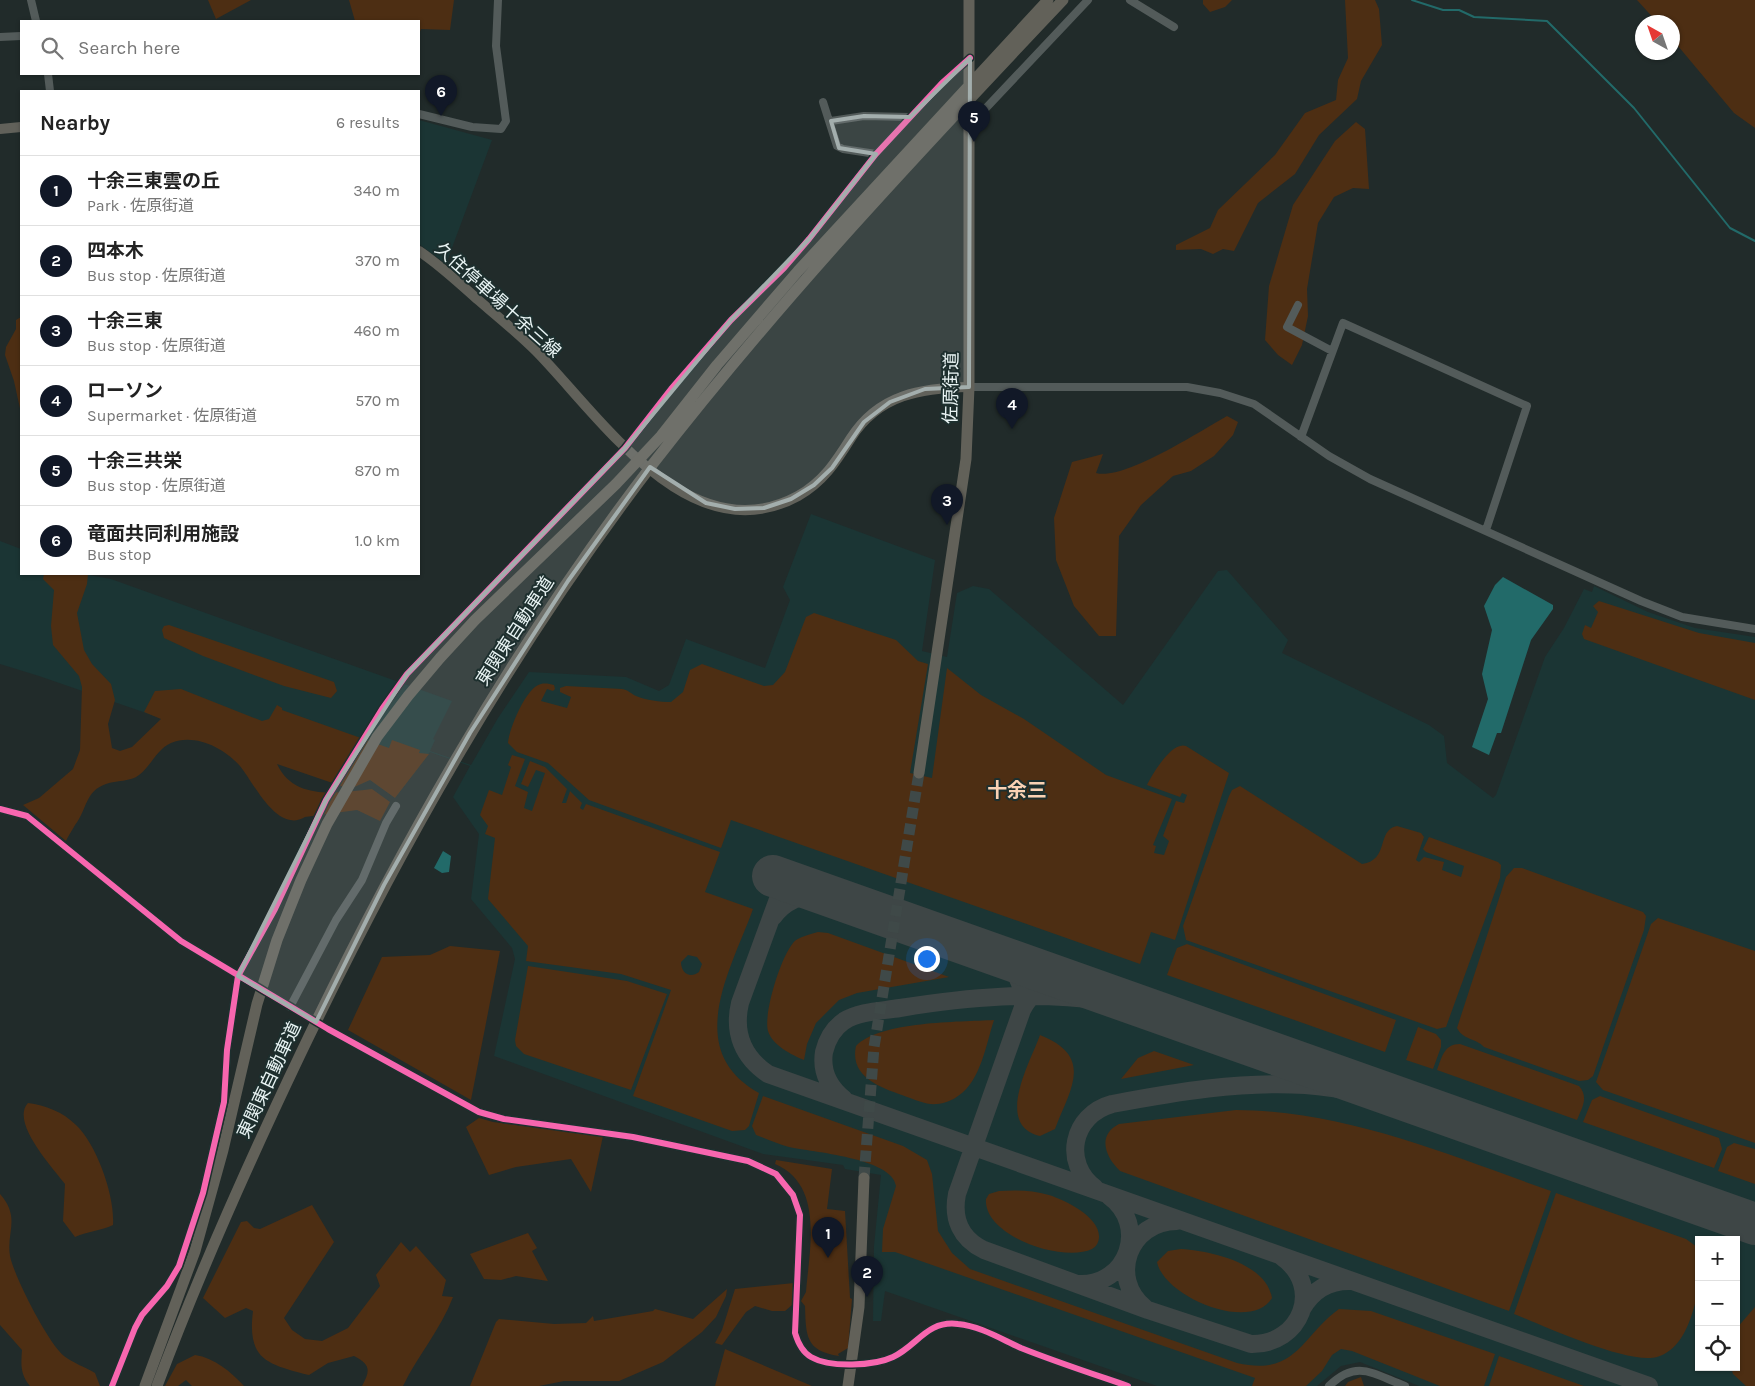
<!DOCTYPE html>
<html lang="en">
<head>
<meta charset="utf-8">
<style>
  :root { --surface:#fff; --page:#f6f6f6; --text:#222; --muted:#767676; --line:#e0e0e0; --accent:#111827 }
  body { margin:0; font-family:Karla,"Noto Sans JP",sans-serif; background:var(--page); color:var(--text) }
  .controls { position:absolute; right:15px; bottom:15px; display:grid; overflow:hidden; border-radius:0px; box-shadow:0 1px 4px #0004 }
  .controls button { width:45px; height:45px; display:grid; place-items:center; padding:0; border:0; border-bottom:1px solid var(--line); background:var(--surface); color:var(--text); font:25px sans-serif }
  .compass { position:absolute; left:1635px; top:15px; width:45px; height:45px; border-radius:50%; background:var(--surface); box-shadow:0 1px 4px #0004; rotate:320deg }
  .you { position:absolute; left:926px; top:958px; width:18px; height:18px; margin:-12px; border:4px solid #fff; border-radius:50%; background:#1a73e8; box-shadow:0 0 0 8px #1a73e833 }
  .badge { display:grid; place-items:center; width:32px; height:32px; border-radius:50%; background:var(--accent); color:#fff; font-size:16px; font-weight:700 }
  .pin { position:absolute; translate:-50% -41px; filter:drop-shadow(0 1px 2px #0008) }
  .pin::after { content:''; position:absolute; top:26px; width:18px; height:15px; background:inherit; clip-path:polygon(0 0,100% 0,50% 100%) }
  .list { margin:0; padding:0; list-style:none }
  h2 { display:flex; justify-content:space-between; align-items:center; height:65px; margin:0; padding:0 20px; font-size:21px }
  h2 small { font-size:16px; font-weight:400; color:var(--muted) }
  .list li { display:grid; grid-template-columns:32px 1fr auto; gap:15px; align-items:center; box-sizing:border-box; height:70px; padding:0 20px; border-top:1px solid var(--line) }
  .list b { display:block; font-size:19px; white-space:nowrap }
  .list p { margin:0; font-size:16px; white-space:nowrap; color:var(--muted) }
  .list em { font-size:16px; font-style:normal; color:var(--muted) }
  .icon { flex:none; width:28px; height:28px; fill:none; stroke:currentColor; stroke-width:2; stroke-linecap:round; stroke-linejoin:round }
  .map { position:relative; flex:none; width:1755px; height:1386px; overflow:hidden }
  .search { position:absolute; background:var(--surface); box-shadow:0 1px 4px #0004; left:20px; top:20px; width:400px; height:55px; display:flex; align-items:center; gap:12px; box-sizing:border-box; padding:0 18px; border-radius:0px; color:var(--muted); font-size:19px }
  .panel { position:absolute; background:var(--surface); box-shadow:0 1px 4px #0004; left:20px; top:90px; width:400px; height:485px; border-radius:0px }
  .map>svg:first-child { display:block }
  .built { fill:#1b3534; fill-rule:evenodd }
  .green { fill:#4d2e13; fill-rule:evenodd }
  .water { fill:#226a69 }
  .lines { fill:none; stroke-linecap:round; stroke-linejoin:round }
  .stream { stroke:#226a69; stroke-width:2 }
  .taxiway { stroke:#3e4646; stroke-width:18 }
  .runway { stroke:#3e4646; stroke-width:42 }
  .highway-tunnel { stroke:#3f4948; stroke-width:11; stroke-dasharray:11 5.5; stroke-linecap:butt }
  .minor { stroke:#535b5a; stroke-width:8 }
  .major { stroke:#61615a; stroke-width:10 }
  .highway { stroke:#626159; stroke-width:11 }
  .cycleway-casing { stroke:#1d2f2e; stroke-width:9 }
  .cycleway { stroke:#f766af; stroke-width:6 }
  .marked { fill:#a3aead; fill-opacity:0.2; stroke:#a3aead; stroke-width:4; stroke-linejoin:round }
  .labels { text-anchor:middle; stroke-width:4; stroke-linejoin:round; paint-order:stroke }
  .street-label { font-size:18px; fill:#e9f4f4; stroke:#1d2f2e }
  .quarter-label { font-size:20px; font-weight:bold; fill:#fad2b4; stroke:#1d2f2e }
</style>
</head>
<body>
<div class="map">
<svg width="1755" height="1386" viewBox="0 0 1755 1386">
  <rect width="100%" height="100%" fill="#212b2a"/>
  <path class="built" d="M 419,120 L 492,140 L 446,264 L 419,244 Z
    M 811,514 L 935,560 L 922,651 L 947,657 L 957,593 L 973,586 L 989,589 L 1123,705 L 1218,571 L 1227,570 L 1288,640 L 1282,653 L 1429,725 L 1444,736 L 1447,763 L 1493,798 L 1496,795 L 1545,657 L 1564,628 L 1584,589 L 1592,592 L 1594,586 L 1648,612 L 1695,628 L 1755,637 L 1755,1386 L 1419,1386 L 1360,1362 L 1341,1366 L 1317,1386 L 1157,1386 L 885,1291 L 881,1321 L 873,1321 L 874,1246 L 881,1175 L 845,1169 L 843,1165 L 763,1154 L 494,1056 L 515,959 L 512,948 L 471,899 L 479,834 L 453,797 L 470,766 L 430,752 L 395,798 L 370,780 L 350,789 L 273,757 L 39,676 L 0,664 L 0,541 L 21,549 L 21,574 L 83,574 L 111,579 L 452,701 L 433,739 L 435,740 L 430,751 L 471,765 L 498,718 L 529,672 L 626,677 L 659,691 L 669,685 L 686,639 L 765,668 L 790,600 L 783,587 ZM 1699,1240 L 1736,1240 L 1736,1367 L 1699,1367 Z"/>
  <path class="green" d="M 208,0 L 251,0 L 216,19 Z
    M 349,0 L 454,0 L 450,30 L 421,29 L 419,34 L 419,21 L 355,21 Z
    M 1203,0 L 1232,0 L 1225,7 L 1210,12 L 1203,4 Z
    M 1345,0 L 1375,0 L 1379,9 L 1382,45 L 1361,81 L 1357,99 L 1319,135 L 1295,174 L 1258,203 L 1234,251 L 1223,249 L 1213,254 L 1201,249 L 1176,250 L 1176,245 L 1210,228 L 1218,210 L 1275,155 L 1305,113 L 1336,100 L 1338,80 L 1348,58 Z
    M 1637,0 L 1755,0 L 1755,128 L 1734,113 L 1673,40 L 1672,22 L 1657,22 Z
    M 1356,122 L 1365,129 L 1369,189 L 1353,188 L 1334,197 L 1318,223 L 1307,289 L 1308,316 L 1302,345 L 1292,365 L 1278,355 L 1265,340 L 1269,286 L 1293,205 L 1335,141 Z
    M 21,317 L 21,413 L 14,381 L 5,355 L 6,347 L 16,329 L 16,320 Z
    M 1227,416 L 1238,422 L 1233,435 L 1214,456 L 1191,471 L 1173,476 L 1141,505 L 1119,536 L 1116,636 L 1099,636 L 1074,606 L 1056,560 L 1054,518 L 1072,462 L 1103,454 L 1096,473 C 1124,481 1200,431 1227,416 Z
    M 44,574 L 88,574 L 87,584 L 77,613 L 84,650 L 92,664 L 111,684 L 115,700 L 108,724 L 112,748 L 120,751 L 132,747 L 161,719 L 144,712 L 155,691 L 181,689 L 262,721 L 269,719 L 277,705 L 282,708 L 282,710 L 389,748 L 392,740 L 420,750 L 419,753 L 429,754 L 395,798 L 370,780 L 350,789 L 277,764 C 294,801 338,793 372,789 L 390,802 L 380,821 L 357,810 L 305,817 C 277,834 254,783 240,766 C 224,748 195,733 171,743 C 157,749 151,766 139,775 C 131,782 116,780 106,784 C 85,791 87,810 75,825 C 72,831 69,834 66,841 L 23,805 L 39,798 L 73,769 L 80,750 L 82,687 L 79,676 L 53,645 L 51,626 L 54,590 L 43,579 Z
    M 1599,601 L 1699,633 L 1755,643 L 1755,700 L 1584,639 L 1582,634 L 1585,625 L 1591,628 L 1598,612 L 1593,606 Z
    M 814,613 L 896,640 L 918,661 L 928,664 L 910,773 L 932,778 L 947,668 L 981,695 L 1024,719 L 1106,775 L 1172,799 L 1153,845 L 1156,846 L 1154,853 L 1164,855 L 1169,841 L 1163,836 L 1176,801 L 1184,803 L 1187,795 L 1182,793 L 1180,797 L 1147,785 C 1153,773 1172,741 1186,746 L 1229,773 L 1175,940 L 1151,932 L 1140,964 L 731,820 L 721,848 L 589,800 L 548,763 L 517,752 L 508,743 C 509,729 526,687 541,684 C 545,683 550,684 554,685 L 555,689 L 553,691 L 547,689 L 541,701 L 567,708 L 571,697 L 560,692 L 560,688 L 566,686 L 622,689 C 628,690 630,693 636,696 C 646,700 660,702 671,702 L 683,692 L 690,670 L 702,664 L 764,686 L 773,685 L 785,672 L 806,617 Z
    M 169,625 L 334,682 L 337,691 L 331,698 L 284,686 L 203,656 L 164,638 L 162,630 L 164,626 Z
    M 512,755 L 525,759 L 515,786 L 528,792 L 524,808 L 532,811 L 545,773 L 536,770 L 528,787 L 521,784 L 530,761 L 545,767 L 567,789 L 562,803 L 566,803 L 570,791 L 582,803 L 580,808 L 583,810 L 586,804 L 720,852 L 705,892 L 753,909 C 731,970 682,1050 759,1093 L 749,1126 L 745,1130 L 732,1131 L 633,1096 L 671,990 L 621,974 L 526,961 L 528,946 L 488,899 L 495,838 L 485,834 L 488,826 L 480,815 L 489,790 L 502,795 L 511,767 L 508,765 ZM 688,955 L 697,957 L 702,964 L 699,972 C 690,979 681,973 681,962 Z
    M 1240,786 L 1362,864 C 1390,860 1376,830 1397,826 L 1421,833 L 1424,837 L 1416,860 L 1419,862 L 1424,857 L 1444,862 L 1442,870 L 1461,877 L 1464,866 L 1426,852 L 1423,849 L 1429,837 L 1498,862 L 1501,865 L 1500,878 L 1446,1027 L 1437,1029 L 1186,940 L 1183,926 L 1229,796 L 1232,790 Z
    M 1514,868 L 1522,868 L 1643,912 L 1646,916 L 1644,930 L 1593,1076 L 1588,1080 L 1579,1081 L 1484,1047 C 1476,1038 1463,1040 1457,1028 L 1506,877 Z
    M 1658,918 L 1755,951 L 1755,1143 L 1603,1090 L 1596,1082 L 1651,924 Z
    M 818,932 L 828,933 L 949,977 L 857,993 L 839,1000 L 816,1023 L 807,1044 L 804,1060 C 792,1055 772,1045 768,1031 C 763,1014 782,951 796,940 C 803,936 811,934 818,932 Z
    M 1187,944 L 1396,1020 L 1385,1052 L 1167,975 L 1177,948 Z
    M 450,946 L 500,951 L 471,1100 L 348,1030 L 382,957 L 430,955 Z
    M 528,966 L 627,981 L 667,994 L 631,1090 L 524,1054 L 516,1046 L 515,1040 Z
    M 994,1020 C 986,1044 981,1081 958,1096 C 953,1100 943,1104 937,1104 C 926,1105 916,1100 907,1097 C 882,1088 849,1078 856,1046 C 880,1021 959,1022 994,1020 Z
    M 1418,1027 L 1436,1034 L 1441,1040 L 1441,1047 L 1433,1069 L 1406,1060 Z
    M 1040,1035 C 1095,1057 1070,1089 1055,1129 L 1040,1136 C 994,1125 1030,1063 1040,1035 Z
    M 1460,1044 L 1579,1086 C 1589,1097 1582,1108 1577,1120 L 1437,1070 C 1442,1057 1444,1044 1460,1044 Z
    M 1154,1051 L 1194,1065 L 1121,1079 L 1138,1058 Z
    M 763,1096 L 903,1146 L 927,1160 L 932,1174 L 938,1231 L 952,1253 L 970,1269 L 1237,1363 C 1297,1377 1302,1335 1339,1309 L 1371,1311 L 1495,1354 L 1484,1386 L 1440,1386 L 1352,1351 L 1341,1349 L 1332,1355 L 1322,1371 L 1306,1386 L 1252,1386 L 1255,1378 L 895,1252 L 882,1252 L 883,1229 L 896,1186 C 893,1158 811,1152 789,1147 C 778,1144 767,1139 756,1135 L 752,1126 Z
    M 1600,1096 L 1719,1138 L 1722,1149 L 1714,1168 L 1583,1122 L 1592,1100 Z
    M 28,1103 C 45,1105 63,1112 76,1125 C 97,1145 115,1196 113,1225 C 101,1231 88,1231 75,1237 L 63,1221 L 65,1184 C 53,1168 10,1122 28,1103 Z
    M 1236,1110 C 1347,1111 1448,1155 1551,1191 L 1509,1311 L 1120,1171 C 1105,1157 1097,1135 1119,1124 Z
    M 479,1118 L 493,1122 L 603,1136 L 591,1192 L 571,1159 L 516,1167 L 489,1175 L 466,1127 Z
    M 1734,1143 L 1755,1149 L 1755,1184 L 1718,1171 L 1727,1147 Z
    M 776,1160 L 832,1169 L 827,1209 L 845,1211 L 850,1298 L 852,1299 L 848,1348 L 838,1354 L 839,1356 C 805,1351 806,1335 805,1306 L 801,1301 L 806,1292 C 809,1251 825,1185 775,1164 Z
    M 999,1191 C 1015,1190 1032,1190 1049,1195 C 1065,1200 1100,1217 1099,1237 C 1099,1242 1096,1247 1092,1249 C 1063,1263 983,1236 986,1199 L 989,1194 Z
    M 1556,1193 L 1686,1239 L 1697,1247 C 1704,1264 1698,1297 1692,1314 C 1686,1332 1677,1351 1657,1357 C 1628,1365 1544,1326 1514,1314 Z
    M 0,1194 C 21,1218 6,1232 10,1256 C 14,1276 48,1343 64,1356 C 73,1363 85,1367 95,1373 L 100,1386 L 30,1386 C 20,1374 21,1364 22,1350 L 0,1325 Z
    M 312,1205 L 334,1242 L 284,1318 L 292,1330 L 305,1339 L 322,1341 L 348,1328 L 380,1286 L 376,1275 L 401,1242 L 410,1252 L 416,1246 L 446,1280 L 442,1296 L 453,1297 C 441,1329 418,1355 403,1386 L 362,1386 C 371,1370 370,1364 354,1356 L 328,1363 L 309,1375 C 266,1364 247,1359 253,1311 L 246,1308 L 225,1318 L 203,1298 L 241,1222 L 247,1221 L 254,1228 L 260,1229 Z
    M 528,1233 L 537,1248 L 532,1251 L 548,1281 L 516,1276 L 501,1280 L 484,1279 L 470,1254 Z
    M 1181,1249 C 1211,1251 1266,1263 1272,1298 C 1251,1333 1164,1297 1157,1262 L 1168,1251 Z
    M 794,1283 L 792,1305 L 785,1311 L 772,1311 L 755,1306 L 746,1312 L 722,1345 L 715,1343 L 722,1330 L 735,1289 Z
    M 727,1289 L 726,1296 L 716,1317 L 702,1332 L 663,1362 L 619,1381 L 564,1381 L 539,1386 L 470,1386 L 496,1322 L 499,1319 L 554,1324 L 586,1323 L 593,1316 L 594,1321 L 653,1311 L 655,1309 L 693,1319 Z
    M 1755,1307 L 1755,1386 L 1746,1386 L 1733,1374 L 1731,1367 L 1736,1367 L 1736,1329 Z
    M 725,1349 L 812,1386 L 715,1386 Z
    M 195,1355 C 215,1358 231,1372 244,1386 L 192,1386 L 186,1380 L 178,1386 L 165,1386 L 177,1364 Z
    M 1499,1356 L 1584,1386 L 1489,1386 Z
    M 1361,1377 L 1364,1386 L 1345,1386 L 1348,1382 Z"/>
  <path class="water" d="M 1503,577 L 1553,605 L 1553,609 L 1531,640 L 1501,733 L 1497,733 L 1489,755 L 1472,747 L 1488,699 L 1482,674 L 1492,630 L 1484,606 L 1495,585 Z
    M 443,851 L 451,856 L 449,872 L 442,873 L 434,868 Z"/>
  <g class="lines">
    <path class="stream" d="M 1412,0 L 1443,10 L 1459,10 L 1474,17 L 1547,21 L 1634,108 L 1730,228 L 1755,241"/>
    <path class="taxiway" d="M 785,880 L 740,1003 C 733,1033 743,1057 768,1074 L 1649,1386
      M 773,917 C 785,900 805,893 827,895
      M 1000,956 C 1016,969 1024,985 1023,1006
      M 1172,1017 C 1153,1010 1133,1004 1114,997 C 1079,984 1044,967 1022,1010 L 957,1194 C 952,1219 961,1239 984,1250 L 1148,1310 L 1251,1344 C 1301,1345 1324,1287 1282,1257
      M 844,1099 C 829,1087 821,1071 824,1052 C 827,1040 834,1028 844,1021 C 860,1011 882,1011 900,1008 C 969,997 1034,991 1104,1001
      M 1095,1188 C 1062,1163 1072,1115 1112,1104 C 1176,1092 1240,1081 1305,1085 C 1344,1088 1380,1096 1418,1105
      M 1079,1284 C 1128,1286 1149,1225 1109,1196
      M 1145,1308 C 1108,1278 1129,1221 1177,1221
      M 1302,1309 C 1312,1291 1328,1281 1349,1281"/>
    <path class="runway" d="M 773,876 L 1755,1224"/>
    <path class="highway-tunnel" d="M 864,1178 L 874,1047 L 919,773"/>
    <path class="minor" d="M 31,0 L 36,21
      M 1130,0 L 1174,27
      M 0,37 L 21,36
      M 48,74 L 50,91
      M 823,102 L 837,146 L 843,149 L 876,154
      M 419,114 L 472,127 L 501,129 L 506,121 L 496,46 L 498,0
      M 831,121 L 864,116 L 910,117
      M 970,125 L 1088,0
      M 1298,305 L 1287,327 L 1332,351
      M 969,387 L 1187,387 L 1220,393 L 1254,404 L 1329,456 L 1370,479 L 1641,601 L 1682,617 L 1755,629
      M 1301,437 L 1343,323 L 1527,406 L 1486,530
      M 0,809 L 27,816 L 181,941 L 328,1029 L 479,1112 L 504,1119 L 633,1137 L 748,1161 L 776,1174 L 793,1195 L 800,1215 L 795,1333 C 798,1343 802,1352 811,1357 C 830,1368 874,1366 893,1357 C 917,1346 927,1320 958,1324 C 980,1326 1001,1339 1021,1348 C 1056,1362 1093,1374 1128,1386
      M 290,1007 L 336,920 L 362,880 L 386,823 L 396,806
      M 112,1386 L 135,1328 L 142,1315 L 167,1286 L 179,1266 L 203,1193 L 224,1102 L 227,1050 L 238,976 L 275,909 L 326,800 L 382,709 L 407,674 L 625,448 L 671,389 L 731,320 L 784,268 L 809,239 L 876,154 L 942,83 L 970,58
      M 1329,1386 C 1357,1359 1373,1374 1405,1386"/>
    <path class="major" d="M 0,129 L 21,127
      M 419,251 C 440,265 458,282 477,299 C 497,316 518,333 536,351 C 600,416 690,555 798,496 C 823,482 836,462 851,438 C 879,394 922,388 969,387"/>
    <path class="highway" d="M 919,773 L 966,459 L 969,387 L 969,0
      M 145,1386 L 195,1251 L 223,1150 L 257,1004 L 277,940 L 301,880 L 327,824 L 377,737 L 408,696 L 440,658 L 475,620 L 616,484 L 661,436 L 717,365 L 798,271 L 1048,0
      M 157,1386 C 199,1273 248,1164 300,1055 C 399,848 512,648 652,465 C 779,301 920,151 1063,0
      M 848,1386 L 859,1307 L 864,1178"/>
    <defs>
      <path id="cycleway" d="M 0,809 L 27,816 L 181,941 L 328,1029 L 479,1112 L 504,1119 L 633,1137 L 748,1161 L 776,1174 L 793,1195 L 800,1215 L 795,1333 C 798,1343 802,1352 811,1357 C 830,1368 874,1366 893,1357 C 917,1346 927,1320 958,1324 C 980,1326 1001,1339 1021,1348 C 1056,1362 1093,1374 1128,1386
        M 112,1386 L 135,1328 L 142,1315 L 167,1286 L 179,1266 L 203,1193 L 224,1102 L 227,1050 L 238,976 L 275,909 L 326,800 L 382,709 L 407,674 L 625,448 L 671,389 L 731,320 L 784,268 L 809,239 L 876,154 L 942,83 L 970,58"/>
    </defs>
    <use href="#cycleway" class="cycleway-casing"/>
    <use href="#cycleway" class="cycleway"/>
  </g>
  <path class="marked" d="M 970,58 L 969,387 L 925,389 L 890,402 L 864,422 L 832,468 L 814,485 L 791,499 L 764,508 L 735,509 L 706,503 L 650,467 L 568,581 L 470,733 L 384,885 L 316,1022 L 238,976 L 326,800 L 407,674 L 625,448 L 731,320 L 809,239 L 876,154 L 839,148 L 831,121 L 864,116 L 910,117 Z"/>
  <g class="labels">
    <g class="street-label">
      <text transform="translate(498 300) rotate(42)" y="6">久住停車場十余三線</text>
      <text transform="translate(951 388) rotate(-89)" y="6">佐原街道</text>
      <text transform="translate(515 631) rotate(-57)" y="6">東関東自動車道</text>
      <text transform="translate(269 1080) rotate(-65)" y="6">東関東自動車道</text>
    </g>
    <g class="quarter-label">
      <text x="1017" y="797">十余三</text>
    </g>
  </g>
</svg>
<div class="controls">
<button>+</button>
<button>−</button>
<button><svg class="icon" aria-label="locate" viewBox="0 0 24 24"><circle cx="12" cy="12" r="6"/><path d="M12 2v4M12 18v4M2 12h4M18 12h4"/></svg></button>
</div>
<svg class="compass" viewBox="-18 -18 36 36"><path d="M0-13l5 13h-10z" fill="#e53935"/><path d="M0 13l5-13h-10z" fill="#767676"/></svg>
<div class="you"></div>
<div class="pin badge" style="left:828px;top:1258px">1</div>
<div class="pin badge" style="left:867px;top:1297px">2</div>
<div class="pin badge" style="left:947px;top:525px">3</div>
<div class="pin badge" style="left:1012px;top:429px">4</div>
<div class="pin badge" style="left:974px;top:142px">5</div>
<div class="pin badge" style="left:441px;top:116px">6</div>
<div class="search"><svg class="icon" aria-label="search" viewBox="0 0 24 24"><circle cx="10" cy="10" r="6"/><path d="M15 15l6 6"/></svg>Search here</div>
<section class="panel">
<h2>Nearby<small>6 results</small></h2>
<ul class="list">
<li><span class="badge">1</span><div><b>十余三東雲の丘</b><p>Park · 佐原街道</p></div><em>340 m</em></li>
<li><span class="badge">2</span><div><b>四本木</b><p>Bus stop · 佐原街道</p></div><em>370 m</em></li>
<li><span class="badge">3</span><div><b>十余三東</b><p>Bus stop · 佐原街道</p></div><em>460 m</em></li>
<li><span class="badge">4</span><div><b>ローソン</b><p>Supermarket · 佐原街道</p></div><em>570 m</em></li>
<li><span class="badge">5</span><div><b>十余三共栄</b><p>Bus stop · 佐原街道</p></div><em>870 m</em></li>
<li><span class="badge">6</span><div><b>竜面共同利用施設</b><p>Bus stop</p></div><em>1.0 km</em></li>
</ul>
</section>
</div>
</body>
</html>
